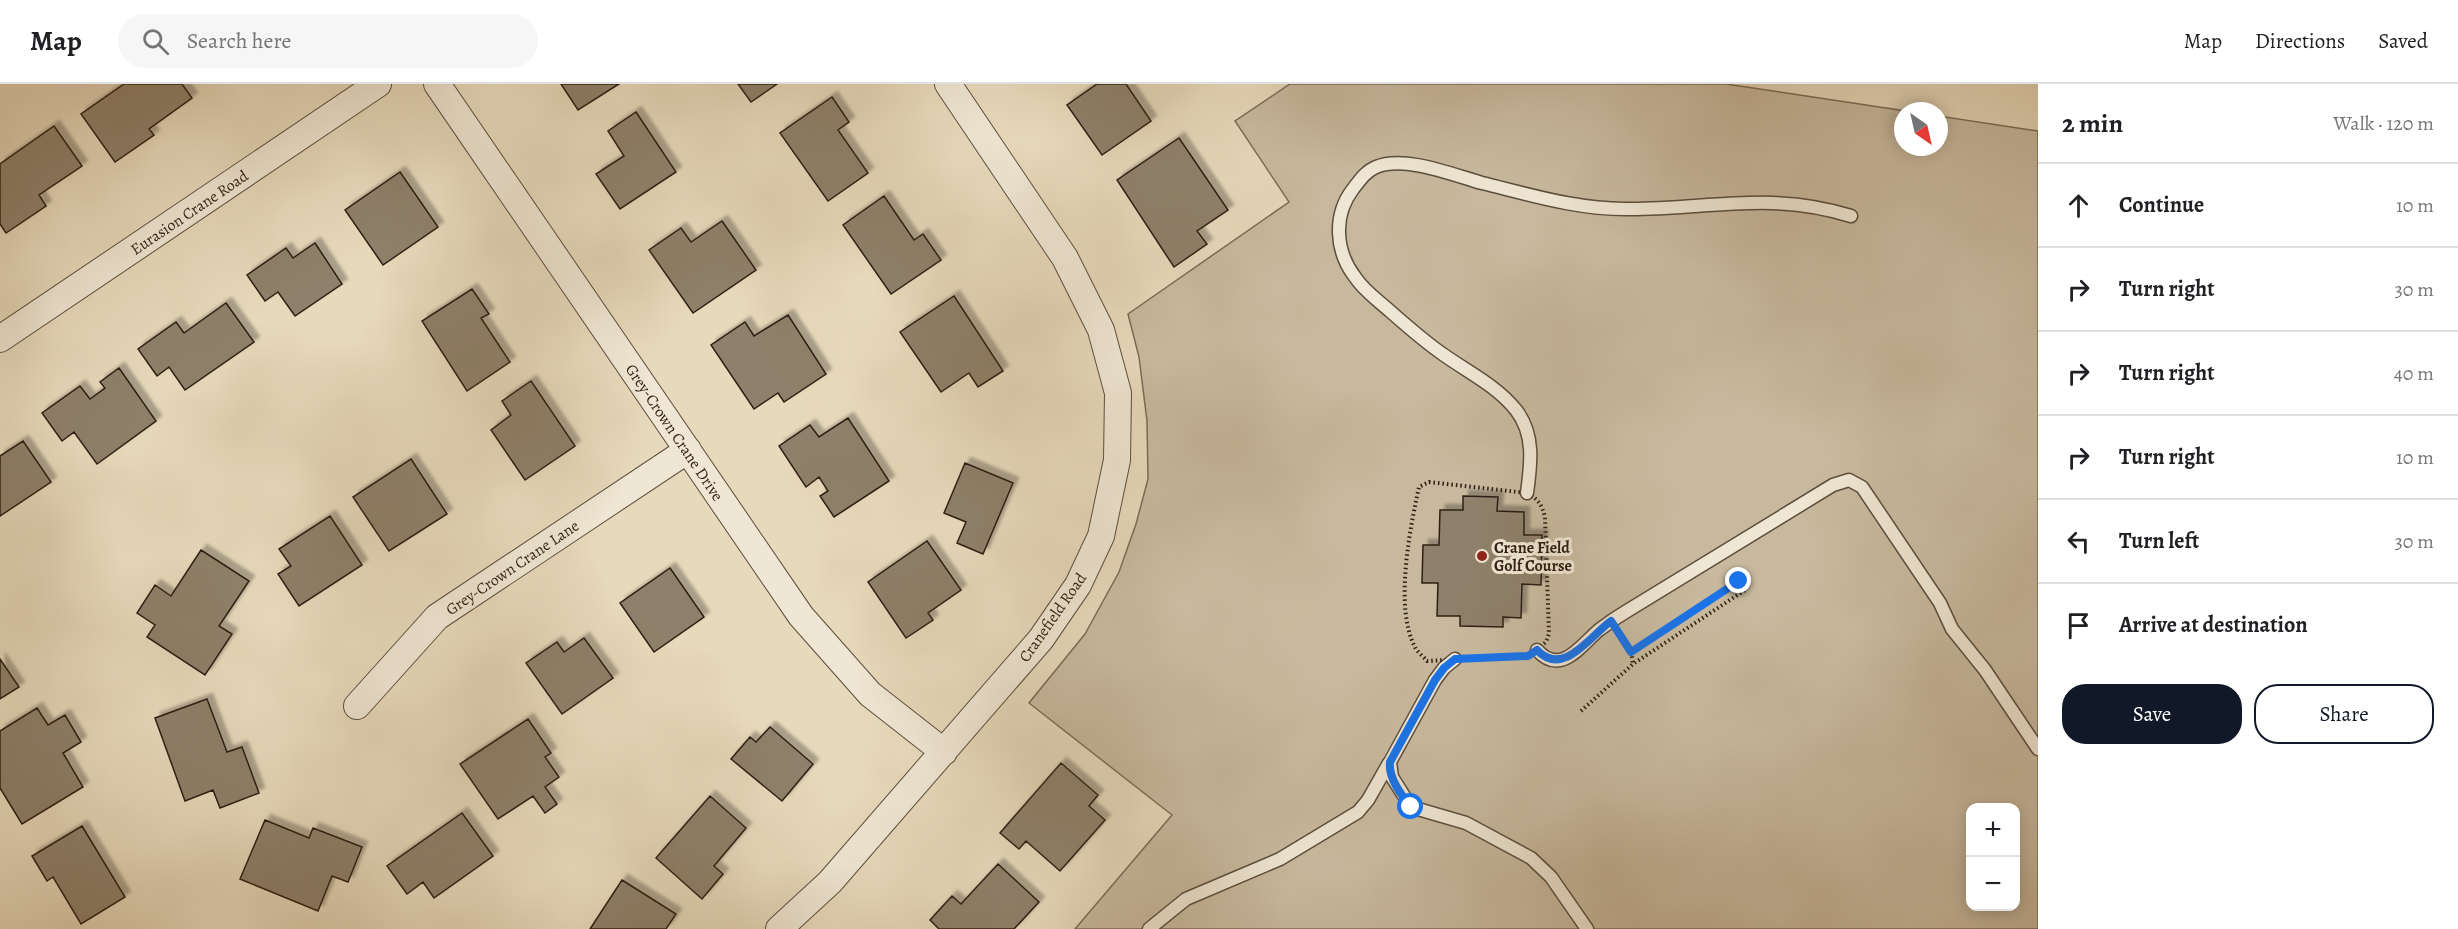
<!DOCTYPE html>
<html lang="en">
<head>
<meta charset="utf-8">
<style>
  :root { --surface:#fff; --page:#f6f6f6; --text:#202124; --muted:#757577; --line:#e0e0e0; --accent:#111827 }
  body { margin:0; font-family:Alegreya,serif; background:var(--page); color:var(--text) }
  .controls { position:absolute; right:18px; bottom:18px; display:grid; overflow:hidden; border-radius:12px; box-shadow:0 3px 15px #0003 }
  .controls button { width:54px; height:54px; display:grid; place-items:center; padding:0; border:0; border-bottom:2px solid var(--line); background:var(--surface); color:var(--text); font:30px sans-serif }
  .compass { position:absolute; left:1894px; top:18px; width:54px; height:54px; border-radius:50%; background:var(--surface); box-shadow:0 3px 15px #0003; rotate:146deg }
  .stop { position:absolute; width:18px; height:18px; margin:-14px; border:4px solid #1a73e8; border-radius:50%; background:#fff }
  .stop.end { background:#1a73e8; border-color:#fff; box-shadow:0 2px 6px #0008 }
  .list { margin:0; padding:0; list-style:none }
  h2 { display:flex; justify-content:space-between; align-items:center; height:78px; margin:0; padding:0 24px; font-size:26px }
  h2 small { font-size:20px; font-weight:400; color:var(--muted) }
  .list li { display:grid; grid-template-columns:39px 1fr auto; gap:18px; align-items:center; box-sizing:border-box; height:84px; padding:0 24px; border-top:2px solid var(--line) }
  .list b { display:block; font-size:22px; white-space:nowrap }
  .list em { font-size:20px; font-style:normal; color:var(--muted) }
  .actions { display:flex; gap:12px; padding:18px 24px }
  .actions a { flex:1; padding:14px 0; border:2px solid var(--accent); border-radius:24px; text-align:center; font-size:21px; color:var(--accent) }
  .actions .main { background:var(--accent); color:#fff }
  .icon { flex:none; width:33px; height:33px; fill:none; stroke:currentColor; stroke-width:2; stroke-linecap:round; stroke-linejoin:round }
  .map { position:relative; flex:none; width:2038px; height:845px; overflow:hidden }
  header { display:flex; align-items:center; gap:36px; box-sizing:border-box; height:84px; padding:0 30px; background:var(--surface); border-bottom:2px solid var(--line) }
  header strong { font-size:28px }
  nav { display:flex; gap:33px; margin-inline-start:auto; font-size:21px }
  .search { width:420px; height:54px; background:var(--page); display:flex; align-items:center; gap:15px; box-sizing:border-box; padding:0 21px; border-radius:33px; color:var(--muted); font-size:22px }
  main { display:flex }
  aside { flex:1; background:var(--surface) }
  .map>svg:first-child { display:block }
  .green { fill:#c8b99e; stroke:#7b6c58; stroke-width:1.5; fill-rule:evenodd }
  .building { fill:#8e806a; stroke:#2e1f13; stroke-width:1.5; filter:url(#shadow) }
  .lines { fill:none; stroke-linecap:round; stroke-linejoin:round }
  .service-casing { stroke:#5c4e3d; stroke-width:15 }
  .minor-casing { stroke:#5c4e3d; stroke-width:28 }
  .path { stroke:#2e1f13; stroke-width:4; stroke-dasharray:1.5 3; stroke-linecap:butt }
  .service { stroke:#efe6d3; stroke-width:12 }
  .minor { stroke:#efe6d3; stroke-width:26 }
  .route { stroke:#1a73e8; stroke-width:8 }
  .poi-dot { fill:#8f2418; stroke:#efe6d3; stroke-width:2 }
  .labels { text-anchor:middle; stroke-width:6; stroke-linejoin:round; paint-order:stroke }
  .street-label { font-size:16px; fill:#2e1f13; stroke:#efe6d3 }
  .poi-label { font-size:16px; font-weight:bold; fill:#2e1f13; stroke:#efe6d3; text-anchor:start }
</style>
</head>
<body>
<header>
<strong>Map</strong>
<div class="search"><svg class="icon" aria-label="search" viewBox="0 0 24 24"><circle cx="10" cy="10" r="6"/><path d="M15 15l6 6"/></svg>Search here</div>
<nav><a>Map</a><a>Directions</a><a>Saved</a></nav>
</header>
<main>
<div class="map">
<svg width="2038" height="845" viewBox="0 0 2038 845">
  <defs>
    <filter id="shadow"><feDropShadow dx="5.5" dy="-5.5" stdDeviation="1.5" flood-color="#0004"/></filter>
  </defs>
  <rect width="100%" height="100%" fill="#e7d9bb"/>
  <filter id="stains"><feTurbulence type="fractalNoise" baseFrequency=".00333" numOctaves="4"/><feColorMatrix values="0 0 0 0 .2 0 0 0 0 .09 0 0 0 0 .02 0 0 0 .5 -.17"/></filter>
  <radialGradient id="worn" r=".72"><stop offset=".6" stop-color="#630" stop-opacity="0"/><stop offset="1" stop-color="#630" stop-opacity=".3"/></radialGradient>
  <path class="green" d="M 1290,0 L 1726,0 L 1906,27 L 1903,27 L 1903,63 L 1939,63 L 1939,32 L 2038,47 L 2038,845 L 1075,845 L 1172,731 L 1029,619 L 1085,550 L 1119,488 L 1136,440 L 1148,395 L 1147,337 L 1139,273 L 1128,230 L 1289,118 L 1235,37 ZM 1970,724 L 2016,724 L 2016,822 L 1970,822 Z"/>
  <path class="building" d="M 124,0 L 182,0 L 192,14 L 149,45 L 154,51 L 115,78 L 81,30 Z
    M 561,0 L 619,0 L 578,26 Z
    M 738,0 L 777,0 L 751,18 Z
    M 1097,0 L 1126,0 L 1151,37 L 1102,71 L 1067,21 Z
    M 832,13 L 849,38 L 838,46 L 868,89 L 828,117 L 780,49 Z
    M 636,28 L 676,88 L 620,125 L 596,90 L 624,72 L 608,47 Z
    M 54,42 L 82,82 L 39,111 L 46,122 L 6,149 L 0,140 L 0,80 Z
    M 1179,54 L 1228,126 L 1197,147 L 1207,160 L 1174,183 L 1117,96 Z
    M 400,88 L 438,143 L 383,181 L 345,126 Z
    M 884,112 L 914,156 L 923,150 L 941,176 L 891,210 L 843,141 Z
    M 722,137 L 756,186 L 693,229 L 649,166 L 681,144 L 691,158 Z
    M 315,159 L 342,200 L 295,232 L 278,208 L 265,217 L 247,191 L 286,164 L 293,174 Z
    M 472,205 L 489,230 L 481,234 L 510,278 L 467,307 L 422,237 Z
    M 954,212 L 1003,287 L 978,303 L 969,289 L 941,308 L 900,248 Z
    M 226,219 L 254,258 L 185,306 L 169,283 L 157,292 L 138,265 L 176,238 L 184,249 Z
    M 788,231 L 826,290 L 784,318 L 778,309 L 754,325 L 711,261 L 745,238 L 754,252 Z
    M 119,284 L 156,337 L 97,380 L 74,348 L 62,357 L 42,329 L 80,302 L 90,315 L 105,304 L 100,298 Z
    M 531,297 L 575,362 L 525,396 L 491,346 L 511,331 L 502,317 Z
    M 848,334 L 889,397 L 834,433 L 820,412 L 828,407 L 819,393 L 806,403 L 779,362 L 810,341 L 819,353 Z
    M 23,357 L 51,398 L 0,432 L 0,372 Z
    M 411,375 L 447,430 L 389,467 L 353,413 Z
    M 965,379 L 1013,399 L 983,470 L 957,459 L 966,438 L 944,429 Z
    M 1463,412 L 1498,413 L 1497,427 L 1524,428 L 1524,451 L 1542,451 L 1541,501 L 1522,500 L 1521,534 L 1503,533 L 1503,543 L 1460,542 L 1460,532 L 1437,532 L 1438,499 L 1422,499 L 1423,461 L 1439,461 L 1440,426 L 1463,426 Z
    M 330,432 L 362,481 L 299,522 L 278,490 L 291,482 L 279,465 Z
    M 927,457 L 961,506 L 928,529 L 933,536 L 906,554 L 868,498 Z
    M 201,466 L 249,497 L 219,542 L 232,550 L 205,591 L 147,553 L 155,541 L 137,529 L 155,501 L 171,512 Z
    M 670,484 L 704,533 L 654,568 L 620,519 Z
    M 584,554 L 613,594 L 562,630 L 526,579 L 557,558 L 564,568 Z
    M 0,575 L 19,603 L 0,615 Z
    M 207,615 L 227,668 L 242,663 L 259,709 L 220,724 L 213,706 L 185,717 L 155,634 Z
    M 37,624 L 48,641 L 65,631 L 81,658 L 63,669 L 83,703 L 22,740 L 0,704 L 0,647 Z
    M 528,635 L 551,669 L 545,673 L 559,693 L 545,703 L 557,720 L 545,729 L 533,712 L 498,735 L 460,680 Z
    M 770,643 L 813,680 L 782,717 L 731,675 L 750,653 L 756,658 Z
    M 1061,679 L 1098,711 L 1089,722 L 1105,736 L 1060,787 L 1026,757 L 1019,765 L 1000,749 Z
    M 710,712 L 746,744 L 714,782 L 723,790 L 702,815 L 656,774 Z
    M 462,729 L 493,772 L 434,814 L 423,798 L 407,810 L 387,782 Z
    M 265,736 L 309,754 L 313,744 L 362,763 L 348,798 L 332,792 L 318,827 L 240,795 Z
    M 82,742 L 125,813 L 81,840 L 53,793 L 47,797 L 32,772 Z
    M 998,780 L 1039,818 L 1014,845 L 939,845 L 930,836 L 952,812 L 961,820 Z
    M 622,796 L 676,830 L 666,845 L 590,845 Z"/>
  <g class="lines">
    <defs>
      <path id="service" d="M 1527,409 C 1531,380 1535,350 1516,326 C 1497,302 1468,288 1444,271 C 1425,258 1408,243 1391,228 C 1379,217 1364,207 1355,193 C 1335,167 1333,131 1353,105 C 1360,96 1366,87 1376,83 C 1405,71 1453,91 1482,99 C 1531,111 1579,126 1630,125 C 1709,125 1772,107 1851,132
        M 1537,566 C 1561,593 1581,561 1599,546 C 1608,539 1617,533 1627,527 L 1833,401 L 1849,396 L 1862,403 L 1940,519 L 1952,545 L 1985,586 L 2038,665
        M 1455,575 L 1444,584 L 1435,596 L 1390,678 L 1392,693 L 1411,723 L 1466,739 L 1531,774 L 1551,793 L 1587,845
        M 1149,845 L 1186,815 L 1280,775 L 1358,728 L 1368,716 L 1389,679"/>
      <path id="minor" d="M 437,0 L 801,532 L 870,610 L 944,668
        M 0,255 L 378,0
        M 357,622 L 437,533 L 688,366
        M 779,845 L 830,798 L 1041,555 L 1078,501 L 1101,452 L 1117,376 L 1118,309 L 1101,246 L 1065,174 L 948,0"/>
    </defs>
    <use href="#service" class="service-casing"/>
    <use href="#minor" class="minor-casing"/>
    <path class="path" d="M 1429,398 L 1527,409 C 1538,415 1542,421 1545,433 L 1549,550 L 1546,558 L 1528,572 L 1427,577 C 1423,572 1417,568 1415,563 C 1394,524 1410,444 1419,403 Z
      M 1631,568 L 1633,580
      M 1581,627 L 1633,580 L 1745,506 L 1739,497 L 1631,568 L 1623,555"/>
    <use href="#service" class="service"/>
    <use href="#minor" class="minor"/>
  </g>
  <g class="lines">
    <path class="route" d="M 1411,723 C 1401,711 1388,694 1390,678 L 1435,596 L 1444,584 L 1455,575 L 1528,572 L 1537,566 C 1563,594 1590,552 1611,537 L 1631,568 L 1739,497"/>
  </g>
  <circle class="poi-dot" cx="1482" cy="472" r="6"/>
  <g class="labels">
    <g class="street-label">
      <text transform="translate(189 128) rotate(-34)" y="6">Eurasion Crane Road</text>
      <text transform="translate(675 348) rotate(56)" y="6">Grey-Crown Crane Drive</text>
      <text transform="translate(512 483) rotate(-34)" y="6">Grey-Crown Crane Lane</text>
      <text transform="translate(1052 533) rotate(-55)" y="6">Cranefield Road</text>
    </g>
    <g class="poi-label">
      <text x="1494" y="469">Crane Field<tspan x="1494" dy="18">Golf Course</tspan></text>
    </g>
  </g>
  <rect width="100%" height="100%" filter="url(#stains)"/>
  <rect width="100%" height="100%" fill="url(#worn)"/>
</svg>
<div class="controls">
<button>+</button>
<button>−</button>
</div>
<svg class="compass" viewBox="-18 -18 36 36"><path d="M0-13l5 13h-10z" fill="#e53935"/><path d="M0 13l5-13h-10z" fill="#757577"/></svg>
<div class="stop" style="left:1411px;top:723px"></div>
<div class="stop end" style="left:1739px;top:497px"></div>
</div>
<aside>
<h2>2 min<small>Walk · 120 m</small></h2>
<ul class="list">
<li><svg class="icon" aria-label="ahead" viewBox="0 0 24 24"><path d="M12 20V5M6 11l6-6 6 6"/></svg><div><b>Continue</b></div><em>10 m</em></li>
<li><svg class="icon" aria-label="right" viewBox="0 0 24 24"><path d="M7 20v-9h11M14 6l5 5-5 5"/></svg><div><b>Turn right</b></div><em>30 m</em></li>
<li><svg class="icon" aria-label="right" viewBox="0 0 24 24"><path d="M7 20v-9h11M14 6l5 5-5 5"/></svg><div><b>Turn right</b></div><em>40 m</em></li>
<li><svg class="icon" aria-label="right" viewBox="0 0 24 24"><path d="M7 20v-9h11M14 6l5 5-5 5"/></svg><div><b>Turn right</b></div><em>10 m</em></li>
<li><svg class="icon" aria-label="left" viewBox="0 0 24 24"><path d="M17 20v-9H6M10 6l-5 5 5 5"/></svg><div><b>Turn left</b></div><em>30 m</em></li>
<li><svg class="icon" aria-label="arrive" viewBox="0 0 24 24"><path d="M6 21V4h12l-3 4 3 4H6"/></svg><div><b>Arrive at destination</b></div></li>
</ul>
<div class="actions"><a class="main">Save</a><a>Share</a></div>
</aside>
</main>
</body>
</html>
